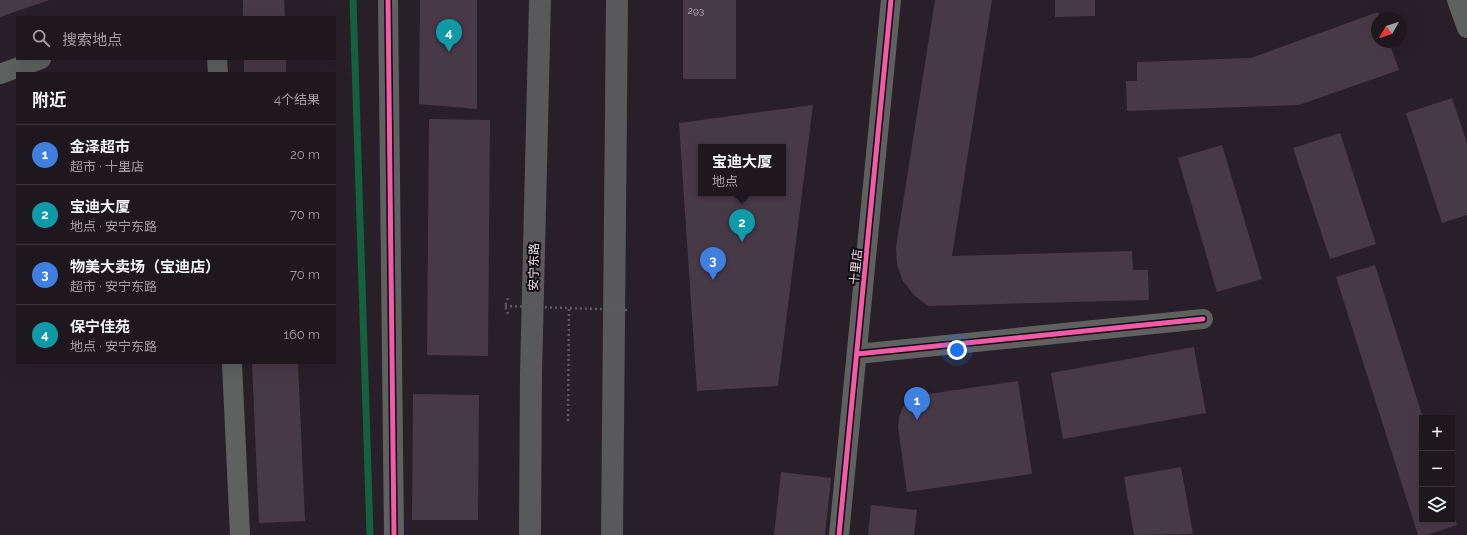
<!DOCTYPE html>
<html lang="zh">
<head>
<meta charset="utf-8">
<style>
  :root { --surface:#1f171e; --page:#272027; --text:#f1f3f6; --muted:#a19fa4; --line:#3c363c; --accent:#7c3aed }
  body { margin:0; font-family:Raleway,"Noto Sans SC",sans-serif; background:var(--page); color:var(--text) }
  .controls { position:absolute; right:12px; bottom:12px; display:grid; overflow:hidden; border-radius:0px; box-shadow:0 4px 16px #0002 }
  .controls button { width:36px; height:36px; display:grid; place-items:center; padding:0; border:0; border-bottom:1px solid var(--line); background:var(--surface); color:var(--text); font:20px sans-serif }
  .compass { position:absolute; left:1371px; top:12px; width:36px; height:36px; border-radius:50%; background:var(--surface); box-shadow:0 4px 16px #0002; rotate:231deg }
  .you { position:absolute; left:957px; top:350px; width:14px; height:14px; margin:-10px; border:3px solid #fff; border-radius:50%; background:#1a73e8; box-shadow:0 0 0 6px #1a73e833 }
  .badge { display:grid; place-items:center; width:26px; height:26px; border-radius:50%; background:var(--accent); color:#fff; font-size:13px; font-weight:700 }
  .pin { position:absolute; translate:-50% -33px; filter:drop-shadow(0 1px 2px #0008) }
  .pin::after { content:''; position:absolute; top:21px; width:14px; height:12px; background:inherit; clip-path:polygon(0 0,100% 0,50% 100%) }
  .popup { position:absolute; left:698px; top:144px; width:88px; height:52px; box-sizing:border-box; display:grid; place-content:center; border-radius:0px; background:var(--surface); filter:drop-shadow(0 1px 3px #0005); font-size:13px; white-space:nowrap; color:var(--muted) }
  .popup b { font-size:15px; color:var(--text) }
  .popup::after { content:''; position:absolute; left:50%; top:100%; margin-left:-8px; border:8px solid transparent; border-top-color:var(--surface) }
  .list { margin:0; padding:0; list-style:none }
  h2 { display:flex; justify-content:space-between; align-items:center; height:52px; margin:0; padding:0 16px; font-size:17px }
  h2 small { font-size:13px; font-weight:400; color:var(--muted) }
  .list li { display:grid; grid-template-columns:26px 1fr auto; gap:12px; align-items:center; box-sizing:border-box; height:60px; padding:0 16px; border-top:1px solid var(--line) }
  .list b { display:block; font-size:15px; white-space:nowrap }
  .list p { margin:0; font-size:13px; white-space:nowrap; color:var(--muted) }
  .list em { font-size:13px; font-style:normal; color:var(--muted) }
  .icon { flex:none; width:22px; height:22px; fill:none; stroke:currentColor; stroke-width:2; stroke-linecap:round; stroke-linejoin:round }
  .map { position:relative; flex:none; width:1467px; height:535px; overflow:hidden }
  .search { position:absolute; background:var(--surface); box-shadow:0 4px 16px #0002; left:16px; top:16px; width:320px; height:44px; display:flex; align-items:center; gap:10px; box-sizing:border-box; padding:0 14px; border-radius:0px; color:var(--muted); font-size:15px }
  .panel { position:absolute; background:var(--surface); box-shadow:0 4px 16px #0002; left:16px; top:72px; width:320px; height:292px; border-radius:0px }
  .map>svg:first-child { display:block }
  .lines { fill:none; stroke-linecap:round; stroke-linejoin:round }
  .stream { stroke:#14613f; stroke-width:7 }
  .building { fill:#483947; fill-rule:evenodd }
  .path { stroke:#5e5b5e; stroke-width:2.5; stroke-dasharray:2 3; stroke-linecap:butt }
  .minor { stroke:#5f6060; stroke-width:20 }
  .secondary { stroke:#59595b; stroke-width:22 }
  .path-bridge { stroke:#5e5b5e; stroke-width:2.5; stroke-dasharray:2 3; stroke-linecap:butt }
  .cycleway-casing { stroke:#110910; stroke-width:8 }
  .cycleway { stroke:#f35aa7; stroke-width:5 }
  .labels { text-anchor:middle; stroke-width:4; stroke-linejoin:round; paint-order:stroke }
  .number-label { font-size:10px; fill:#c5b8c4 }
  .street-label { font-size:12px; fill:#efe2ed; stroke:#110910 }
</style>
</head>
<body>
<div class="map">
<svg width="1467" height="535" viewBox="0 0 1467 535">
  <rect width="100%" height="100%" fill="#291f28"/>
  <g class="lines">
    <path class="stream" d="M 353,0 L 370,535"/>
  </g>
  <path class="building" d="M 0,0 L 49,0 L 0,17 Z
    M 243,0 L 284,0 L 285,17 L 243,17 Z
    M 420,0 L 477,0 L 477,109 L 419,104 Z
    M 683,0 L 736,0 L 736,79 L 683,79 Z
    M 935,0 L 992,0 L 952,256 L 1132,251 L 1133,270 L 1148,270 L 1149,300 L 928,306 L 914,295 L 903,281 L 897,265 L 896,247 Z
    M 1055,0 L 1095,0 L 1095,16 L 1055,17 Z
    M 1378,12 L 1380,18 L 1377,18 L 1377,42 L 1389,42 L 1399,70 L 1299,105 L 1127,111 L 1126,81 L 1137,81 L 1137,62 L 1251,58 Z
    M 244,59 L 286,59 L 286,73 L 244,73 Z
    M 1452,98 L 1467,143 L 1467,215 L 1442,223 L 1406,113 Z
    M 813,105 L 778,386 L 697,391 L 679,123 ZM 701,147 L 783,147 L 783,193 L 701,193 Z
    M 429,119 L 490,120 L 488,356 L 427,355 Z
    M 1340,133 L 1376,244 L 1330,259 L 1293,148 Z
    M 1222,145 L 1262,279 L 1217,292 L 1178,158 Z
    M 1375,265 L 1423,418 L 1422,418 L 1422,520 L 1452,520 L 1452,509 L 1457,525 L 1427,535 L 1418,535 L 1336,277 Z
    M 1194,347 L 1206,413 L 1063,439 L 1051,373 Z
    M 252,363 L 298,363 L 305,521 L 259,523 Z
    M 1018,381 L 1032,474 L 907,492 L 898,427 L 899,417 L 903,407 L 910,400 L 918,395 L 928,394 Z
    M 413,394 L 479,395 L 478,520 L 412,520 Z
    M 1181,467 L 1193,534 L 1134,535 L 1124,477 Z
    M 781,472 L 831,478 L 825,535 L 774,535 Z
    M 871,505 L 917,510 L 914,535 L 868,535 Z"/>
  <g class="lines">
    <path class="path" d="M 508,314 L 505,306 L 508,298
      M 568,421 L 569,308"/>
    <path class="minor" d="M 388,0 L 394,535
      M 1457,0 L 1467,28
      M 217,59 L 218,73
      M 0,74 L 41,59
      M 857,354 L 1203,319
      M 232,363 L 240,535
      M 839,535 L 891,0"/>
    <path class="secondary" d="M 530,535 L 531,374 L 540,0
      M 612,535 L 617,0"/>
    <path class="path-bridge" d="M 505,306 L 628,310"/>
    <defs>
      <path id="cycleway" d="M 388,0 L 394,535
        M 857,354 L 1203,319
        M 839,535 L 891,0"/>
    </defs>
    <use href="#cycleway" class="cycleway-casing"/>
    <use href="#cycleway" class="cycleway"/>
  </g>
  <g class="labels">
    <g class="number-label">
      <text x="696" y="14">293</text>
    </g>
    <g class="street-label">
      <text transform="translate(534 267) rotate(-89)" y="4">安宁东路</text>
      <text transform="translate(856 267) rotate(-84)" y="4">十里店</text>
    </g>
  </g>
</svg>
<div class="controls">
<button>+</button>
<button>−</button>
<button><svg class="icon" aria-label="layers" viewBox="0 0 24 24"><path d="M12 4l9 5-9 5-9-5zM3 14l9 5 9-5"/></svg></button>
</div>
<svg class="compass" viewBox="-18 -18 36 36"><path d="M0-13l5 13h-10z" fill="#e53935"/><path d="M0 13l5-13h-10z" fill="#a19fa4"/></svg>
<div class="you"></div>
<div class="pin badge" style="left:917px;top:420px;background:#3f7fe0">1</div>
<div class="pin badge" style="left:742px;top:242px;background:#0f9aa8">2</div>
<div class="popup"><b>宝迪大厦</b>地点</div>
<div class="pin badge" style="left:713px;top:280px;background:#3f7fe0">3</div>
<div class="pin badge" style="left:449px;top:52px;background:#0f9aa8">4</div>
<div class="search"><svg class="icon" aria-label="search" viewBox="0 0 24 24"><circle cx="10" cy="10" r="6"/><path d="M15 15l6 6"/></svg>搜索地点</div>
<section class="panel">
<h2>附近<small>4个结果</small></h2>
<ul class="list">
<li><span class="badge" style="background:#3f7fe0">1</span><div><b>金泽超市</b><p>超市 · 十里店</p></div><em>20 m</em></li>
<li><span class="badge" style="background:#0f9aa8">2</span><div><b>宝迪大厦</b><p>地点 · 安宁东路</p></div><em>70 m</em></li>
<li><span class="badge" style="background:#3f7fe0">3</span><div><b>物美大卖场（宝迪店）</b><p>超市 · 安宁东路</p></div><em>70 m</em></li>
<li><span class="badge" style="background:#0f9aa8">4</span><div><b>保宁佳苑</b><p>地点 · 安宁东路</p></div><em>160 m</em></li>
</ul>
</section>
</div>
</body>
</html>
